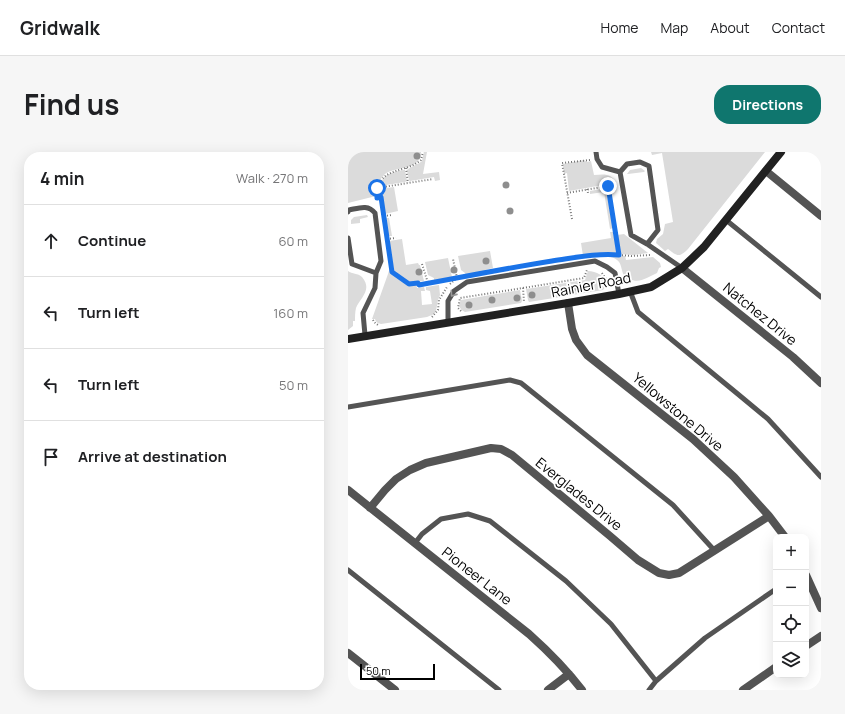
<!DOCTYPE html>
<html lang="en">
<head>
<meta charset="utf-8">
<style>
  :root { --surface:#fff; --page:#f6f6f6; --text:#202124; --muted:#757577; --line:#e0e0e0; --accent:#0f766e }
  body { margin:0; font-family:Manrope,sans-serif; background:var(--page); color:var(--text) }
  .controls { position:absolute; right:12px; bottom:12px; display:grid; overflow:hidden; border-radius:8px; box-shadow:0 4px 16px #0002 }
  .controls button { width:36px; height:36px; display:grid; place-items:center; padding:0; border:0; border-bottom:1px solid var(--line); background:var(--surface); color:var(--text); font:20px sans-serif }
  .scale { position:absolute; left:12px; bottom:10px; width:75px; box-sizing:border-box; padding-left:4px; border:2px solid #000; border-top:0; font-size:11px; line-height:14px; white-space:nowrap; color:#000; -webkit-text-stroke:3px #fff; paint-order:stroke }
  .stop { position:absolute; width:12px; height:12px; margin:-9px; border:3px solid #1a73e8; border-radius:50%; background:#fff }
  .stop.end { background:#1a73e8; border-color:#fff; box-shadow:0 1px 4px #0008 }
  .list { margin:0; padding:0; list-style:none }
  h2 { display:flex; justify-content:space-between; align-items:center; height:52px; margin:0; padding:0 16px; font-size:17px }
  h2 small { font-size:13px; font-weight:400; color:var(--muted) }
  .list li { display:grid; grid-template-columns:26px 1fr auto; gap:12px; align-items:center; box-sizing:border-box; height:72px; padding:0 16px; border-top:1px solid var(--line) }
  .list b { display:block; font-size:15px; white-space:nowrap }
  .list em { font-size:13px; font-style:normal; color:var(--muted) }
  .icon { flex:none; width:22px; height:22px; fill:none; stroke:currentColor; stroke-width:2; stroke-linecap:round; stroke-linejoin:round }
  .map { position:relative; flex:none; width:473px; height:538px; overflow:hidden; border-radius:16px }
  header { display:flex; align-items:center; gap:24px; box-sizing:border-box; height:56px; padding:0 20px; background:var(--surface); border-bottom:1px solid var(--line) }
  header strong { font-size:19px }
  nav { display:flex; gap:22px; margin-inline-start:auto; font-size:14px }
  .intro { display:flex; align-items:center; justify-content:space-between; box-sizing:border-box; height:96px; padding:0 24px }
  h1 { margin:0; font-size:28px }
  .button { padding:10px 18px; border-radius:16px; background:var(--accent); color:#fff; font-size:14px; font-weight:700 }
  main { display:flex; gap:24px; padding:0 24px }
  aside { flex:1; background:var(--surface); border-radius:16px; box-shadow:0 4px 16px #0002 }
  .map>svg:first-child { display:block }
  .green { fill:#dbdbdb }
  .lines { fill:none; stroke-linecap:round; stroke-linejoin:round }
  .path { stroke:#767676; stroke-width:2; stroke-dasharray:1 2; stroke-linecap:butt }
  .lane { stroke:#545454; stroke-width:5 }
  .street { stroke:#545454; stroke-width:8 }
  .secondary { stroke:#212121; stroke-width:8 }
  .tree { fill:#8e8e8e }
  .oneway { stroke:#989898 }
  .route { stroke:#1a73e8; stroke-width:5 }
  .labels { text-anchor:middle; stroke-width:3.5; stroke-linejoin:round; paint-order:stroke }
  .street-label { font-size:14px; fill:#000; stroke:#fff }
</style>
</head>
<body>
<header>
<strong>Gridwalk</strong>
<nav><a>Home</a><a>Map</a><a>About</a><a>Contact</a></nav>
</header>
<div class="intro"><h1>Find us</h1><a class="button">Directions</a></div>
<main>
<aside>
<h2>4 min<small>Walk · 270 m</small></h2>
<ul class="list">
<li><svg class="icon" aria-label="ahead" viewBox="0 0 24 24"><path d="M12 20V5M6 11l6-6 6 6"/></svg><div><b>Continue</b></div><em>60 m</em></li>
<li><svg class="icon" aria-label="left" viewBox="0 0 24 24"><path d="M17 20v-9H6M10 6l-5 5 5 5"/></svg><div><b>Turn left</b></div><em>160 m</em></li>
<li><svg class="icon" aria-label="left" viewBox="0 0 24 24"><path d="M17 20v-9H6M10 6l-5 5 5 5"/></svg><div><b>Turn left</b></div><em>50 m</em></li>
<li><svg class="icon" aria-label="arrive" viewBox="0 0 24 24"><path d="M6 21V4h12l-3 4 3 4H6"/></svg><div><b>Arrive at destination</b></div></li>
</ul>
</aside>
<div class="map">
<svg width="473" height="538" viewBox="0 0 473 538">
  <rect width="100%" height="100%" fill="#fff"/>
  <path class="green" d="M 0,0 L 73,0 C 73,3 72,7 70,9 C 62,18 47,15 37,22 C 35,24 33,27 31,29 C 28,35 27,38 28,44 L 0,51 Z
    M 76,0 L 79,0 L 75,22 L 91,20 L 92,28 L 87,29 L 86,25 L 62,29 L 61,28 L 59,18 C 63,14 70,13 74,9 Z
    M 303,0 L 417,0 L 340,97 C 331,106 329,104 320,97 L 317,99 L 308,91 L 309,87 L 315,82 L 317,72 L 325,70 L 314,1 L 304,3 Z
    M 236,8 L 239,10 L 243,9 L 246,23 C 257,22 264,21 269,33 L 269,34 L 261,35 L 261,32 L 221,39 L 219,21 L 216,22 L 215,12 Z
    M 293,16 L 297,19 L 296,20 L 280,22 L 279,22 L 282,18 Z
    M 55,18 L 57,18 L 59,29 L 57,30 L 32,34 L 31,33 C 38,21 42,21 55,18 Z
    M 46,35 L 50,59 L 37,62 L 34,44 L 30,44 L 30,38 L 31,37 Z
    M 258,36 L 265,76 L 262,77 L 256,40 L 242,42 L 242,39 Z
    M 19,63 L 20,65 L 12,67 L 12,71 L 3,72 L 3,68 L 6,65 Z
    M 38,66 L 41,66 L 44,84 L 40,84 Z
    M 262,80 L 265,80 L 269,102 L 257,101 L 235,104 L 233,91 L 263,86 Z
    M 276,82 L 300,101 L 285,103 L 272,102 L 269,83 Z
    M 54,87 L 58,113 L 70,111 L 71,113 L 72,113 L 76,129 L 61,131 L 46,119 L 41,89 Z
    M 142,99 L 145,116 L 137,118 L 137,120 L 118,123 L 117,121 L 113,118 L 110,104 Z
    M 258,103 L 277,104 L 278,108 L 305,105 L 312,111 L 313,115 L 311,116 L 309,121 C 300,125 291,132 282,127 L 280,129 C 269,118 279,107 258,104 Z
    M 100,106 L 104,125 L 86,128 L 86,126 L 80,123 L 77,110 Z
    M 43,112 L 44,120 L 61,134 L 68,132 L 69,136 L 76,135 L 77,139 L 73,139 L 74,153 L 84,152 L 82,139 L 78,138 L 78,135 L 91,133 L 92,143 L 90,148 L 88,159 L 86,162 L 79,165 L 33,172 C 29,171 28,170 27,167 L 24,167 L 40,122 Z
    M 0,119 C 4,122 10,121 14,125 C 25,138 12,146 8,156 C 7,160 7,165 7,169 L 5,169 L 5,174 L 0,178 Z
    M 240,119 C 250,119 264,128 255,138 L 181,150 L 180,148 L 178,137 L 237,128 Z
    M 172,138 L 174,149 L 173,151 L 117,160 C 111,157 110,153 113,148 Z"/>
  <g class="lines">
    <path class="path" d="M 58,16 L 60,31
      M 29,36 L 85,27
      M 239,37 L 240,41
      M 219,41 L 260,34 L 271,103 L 261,102 L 253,103
      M 35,59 L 33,45 L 29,46 C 29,13 55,23 73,8 L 75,0
      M 36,64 L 44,63
      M 224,67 L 214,11 L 242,8
      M 36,69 L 44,120 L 61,133 L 70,131 L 71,133 L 112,125
      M 39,87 L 48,86
      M 271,103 L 283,104 L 303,103
      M 74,112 L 80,131
      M 254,121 L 258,127 L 260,133 L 259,135
      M 102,132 L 109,126 L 105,107
      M 175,136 L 236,126 L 239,118 L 240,117
      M 113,159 L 110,156 L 112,146 L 175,136 L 176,150
      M 84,165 L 90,158 L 91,148 L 99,135
      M 25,168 L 26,170 L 30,173"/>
    <path class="lane" d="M 248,0 L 249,7 L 254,15 L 272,20
      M 0,60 L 1,58 C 11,56 20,52 27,61 L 33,109 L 28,121 L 27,136 L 15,161 L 17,183
      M 378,68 L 473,145
      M 0,86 L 4,112 L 28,121
      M 299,92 L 310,78 L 301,14 L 292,10 L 279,12 L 272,20 L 283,83 L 299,92 L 334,116
      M 282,139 L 290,160 L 391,243 L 420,267 L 473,325
      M 100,170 L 100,149 L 106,139 L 119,130 L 247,109 L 259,115 L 267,121 L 271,142
      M 0,255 L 162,228 L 173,231 L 325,353 L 366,398
      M 67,391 L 74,382 L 93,367 L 120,362 L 142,369 L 218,429 L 263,472 L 308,529
      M 0,418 L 151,538
      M 301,538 L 308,529 L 357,486 L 428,437"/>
    <path class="street" d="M 418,19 L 473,64
      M 334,116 L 445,205 L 473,231
      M 220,151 L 224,177 L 228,188 L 239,203 L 345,287 L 386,325 L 421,364 L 437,385
      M 0,338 L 181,482 C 200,499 218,517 234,538
      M 22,356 L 37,338 L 48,327 L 62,318 L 78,311 L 143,296 L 153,297 L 164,303 L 262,384 L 290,408 L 311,421 L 321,423 L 331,421 L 421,364
      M 458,423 L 473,456
      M 458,494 L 473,484
      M 0,501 L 47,538
      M 200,538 L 221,522
      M 395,538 L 428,515"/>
    <path class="secondary" d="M 0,187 L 220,151 L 271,142 L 303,135 L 334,116 L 356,95 L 433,0"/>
  </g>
  <g class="tree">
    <circle cx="69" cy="4" r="3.5"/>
    <circle cx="158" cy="33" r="3.5"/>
    <circle cx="162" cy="59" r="3.5"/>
    <circle cx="138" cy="109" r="3.5"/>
    <circle cx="106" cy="118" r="3.5"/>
    <circle cx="71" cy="120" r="3.5"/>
    <circle cx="228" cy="135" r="3.5"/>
    <circle cx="206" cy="139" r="3.5"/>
    <circle cx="184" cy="143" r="3.5"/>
    <circle cx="169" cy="146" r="3.5"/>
    <circle cx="144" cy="148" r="3.5"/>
    <circle cx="121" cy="153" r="3.5"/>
  </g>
  <defs><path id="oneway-chevron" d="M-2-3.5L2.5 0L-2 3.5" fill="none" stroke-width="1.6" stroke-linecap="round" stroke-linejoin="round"/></defs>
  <use class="oneway" href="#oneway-chevron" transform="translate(105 142) rotate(125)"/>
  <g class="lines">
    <path class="route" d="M 29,36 L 29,46 L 33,45 L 44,120 L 61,132 L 70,131 L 71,133 C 115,125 159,116 204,109 C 226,106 248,101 271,103 L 260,34"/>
  </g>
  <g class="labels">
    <g class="street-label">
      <text transform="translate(243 133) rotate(-11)" y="5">Rainier Road</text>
      <text transform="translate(412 162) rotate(39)" y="5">Natchez Drive</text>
      <text transform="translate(330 260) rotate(40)" y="5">Yellowstone Drive</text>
      <text transform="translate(231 342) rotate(39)" y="5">Everglades Drive</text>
      <text transform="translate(129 424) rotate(38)" y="5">Pioneer Lane</text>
    </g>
  </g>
</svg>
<div class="controls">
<button>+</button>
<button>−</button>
<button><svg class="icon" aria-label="locate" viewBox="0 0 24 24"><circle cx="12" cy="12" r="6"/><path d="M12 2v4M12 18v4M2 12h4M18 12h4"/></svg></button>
<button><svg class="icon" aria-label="layers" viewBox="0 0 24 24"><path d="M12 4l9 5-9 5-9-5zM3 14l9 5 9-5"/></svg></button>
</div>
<div class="scale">50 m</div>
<div class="stop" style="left:29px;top:36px"></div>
<div class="stop end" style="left:260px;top:34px"></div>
</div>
</main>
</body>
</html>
